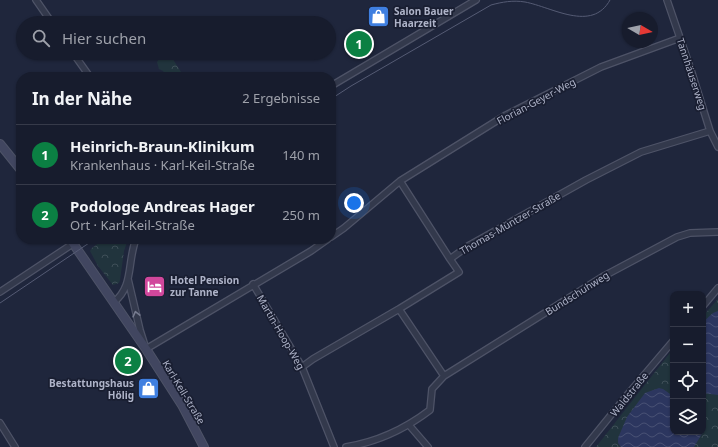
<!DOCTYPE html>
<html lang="de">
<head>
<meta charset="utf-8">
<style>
  :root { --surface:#171c2d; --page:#242939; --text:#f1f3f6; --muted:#9ea1aa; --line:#363a49; --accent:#0b8043 }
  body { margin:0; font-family:"Noto Sans",sans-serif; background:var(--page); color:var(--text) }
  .controls { position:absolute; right:12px; bottom:12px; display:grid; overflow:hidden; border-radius:8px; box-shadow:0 1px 3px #0004 }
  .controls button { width:36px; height:36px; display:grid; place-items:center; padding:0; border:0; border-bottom:1px solid var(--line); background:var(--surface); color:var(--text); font:20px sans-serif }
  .compass { position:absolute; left:622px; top:12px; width:36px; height:36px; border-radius:50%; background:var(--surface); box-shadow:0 1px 3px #0004; rotate:99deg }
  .you { position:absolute; left:354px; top:203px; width:14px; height:14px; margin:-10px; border:3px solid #fff; border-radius:50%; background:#1a73e8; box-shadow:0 0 0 6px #1a73e833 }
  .badge { display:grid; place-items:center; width:26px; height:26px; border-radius:50%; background:var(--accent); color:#fff; font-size:13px; font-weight:700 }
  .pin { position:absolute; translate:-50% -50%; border:2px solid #fff; box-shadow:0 1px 4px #0006 }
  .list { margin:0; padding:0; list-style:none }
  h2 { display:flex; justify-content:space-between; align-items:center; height:52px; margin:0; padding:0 16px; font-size:17px }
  h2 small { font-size:13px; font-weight:400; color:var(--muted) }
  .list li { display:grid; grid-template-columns:26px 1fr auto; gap:12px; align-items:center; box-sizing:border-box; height:60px; padding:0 16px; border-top:1px solid var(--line) }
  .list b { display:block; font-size:15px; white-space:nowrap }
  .list p { margin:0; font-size:13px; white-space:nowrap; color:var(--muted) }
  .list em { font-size:13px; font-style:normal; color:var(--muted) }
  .icon { flex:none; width:22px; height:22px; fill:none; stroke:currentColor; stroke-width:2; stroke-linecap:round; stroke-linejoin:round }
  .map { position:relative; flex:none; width:718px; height:447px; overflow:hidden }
  .search { position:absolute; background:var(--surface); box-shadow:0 1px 3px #0004; left:16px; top:16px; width:320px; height:44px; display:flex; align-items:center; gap:10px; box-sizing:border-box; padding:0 14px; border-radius:22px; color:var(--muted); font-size:15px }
  .panel { position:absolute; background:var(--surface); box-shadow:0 1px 3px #0004; left:16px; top:72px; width:320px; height:172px; border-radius:16px }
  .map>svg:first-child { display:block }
  .park { fill:url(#park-crowns) }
  .water { fill:url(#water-waves) }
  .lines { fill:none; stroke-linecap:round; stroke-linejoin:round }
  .minor-casing { stroke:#4e5367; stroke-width:8 }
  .secondary-casing { stroke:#4e5367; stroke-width:10 }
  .minor { stroke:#33394c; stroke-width:5.5 }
  .secondary { stroke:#414660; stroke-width:8 }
  .tram { stroke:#555b74; stroke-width:1 }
  .oneway { stroke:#777c90 }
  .labels { text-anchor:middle; stroke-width:3.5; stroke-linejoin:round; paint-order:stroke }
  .poi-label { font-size:10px; font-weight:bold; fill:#aeb3c8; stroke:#191e31; text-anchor:start }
  .street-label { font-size:10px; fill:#aeb3c8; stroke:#191e31 }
</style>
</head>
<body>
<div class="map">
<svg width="718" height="447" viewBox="0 0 718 447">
  <defs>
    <pattern id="park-crowns" width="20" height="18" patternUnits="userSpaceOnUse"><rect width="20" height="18" fill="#21343d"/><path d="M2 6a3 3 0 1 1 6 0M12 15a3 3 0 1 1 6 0" fill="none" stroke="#3f4f58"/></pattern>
    <pattern id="water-waves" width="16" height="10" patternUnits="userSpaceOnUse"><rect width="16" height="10" fill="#2c365f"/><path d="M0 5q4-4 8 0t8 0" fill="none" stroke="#485174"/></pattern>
  </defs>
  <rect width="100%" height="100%" fill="#1f263c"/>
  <path class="park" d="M 169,53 L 181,72 L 173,77 L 167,77 L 163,71 L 159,69 L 157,62 L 162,55 Z
    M 104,239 L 128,239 L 124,251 L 120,280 L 119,283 L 113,285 L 98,266 L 90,251 L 92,248 Z
    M 718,299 L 718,447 L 596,447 L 673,349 L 673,432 L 703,432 L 703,316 Z"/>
  <path class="water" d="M 718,311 L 718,395 L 703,393 L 703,322 L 713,313 Z
    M 659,388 L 663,389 L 673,396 L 673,432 L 703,432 L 694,447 L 621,447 L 618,443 L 618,438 L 627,417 L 645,393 Z"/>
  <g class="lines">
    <defs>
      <path id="minor" d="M 36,0 L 52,23
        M 667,0 L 691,70 L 710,131 L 718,147
        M 73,53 L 90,77
        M 331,86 L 476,0
        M 400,181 L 450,259
        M 331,237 L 344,228 L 400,181 L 506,115 L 601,67 L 680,38
        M 128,279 L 140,330 L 146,349 L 311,251 L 328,239
        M 253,284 L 302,367 L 334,447
        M 0,292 L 80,239
        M 114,302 C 134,286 127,262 136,239
        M 703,306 L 718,288
        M 399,309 L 444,376
        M 302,367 L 313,359 L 399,309 L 459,272 L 450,259 L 468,246 L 586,180 L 641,152 L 710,131
        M 0,423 L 15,447
        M 409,425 L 428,447
        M 346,447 C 377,442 405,429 430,410 L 432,389 L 444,376 L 604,276 L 677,237 L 690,233 L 718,232
        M 585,447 L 628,394 L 673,341"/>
      <path id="secondary" d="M 0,144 L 21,170
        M 70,239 L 146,349 L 182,405 L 204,447"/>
    </defs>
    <use href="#minor" class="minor-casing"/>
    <use href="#secondary" class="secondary-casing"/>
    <use href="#minor" class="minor"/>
    <use href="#secondary" class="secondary"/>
    <path class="tram" d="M 331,99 L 351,86 L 491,5 C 502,2 513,0 525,2 C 552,7 592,33 610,0
      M 0,303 L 95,239"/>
  </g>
  <defs><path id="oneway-chevron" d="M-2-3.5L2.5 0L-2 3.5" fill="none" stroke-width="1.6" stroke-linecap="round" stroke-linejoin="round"/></defs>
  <use class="oneway" href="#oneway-chevron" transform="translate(136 314) rotate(-104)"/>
  <defs>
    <symbol id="shop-square" viewBox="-11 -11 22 22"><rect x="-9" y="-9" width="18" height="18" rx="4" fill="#3f7fe0" stroke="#191e31"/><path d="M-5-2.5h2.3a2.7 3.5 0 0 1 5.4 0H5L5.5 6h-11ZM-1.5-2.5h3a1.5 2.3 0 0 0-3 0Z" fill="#fff"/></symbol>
    <symbol id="hotel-square" viewBox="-11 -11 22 22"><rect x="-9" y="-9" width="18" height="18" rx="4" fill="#d1479c" stroke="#191e31"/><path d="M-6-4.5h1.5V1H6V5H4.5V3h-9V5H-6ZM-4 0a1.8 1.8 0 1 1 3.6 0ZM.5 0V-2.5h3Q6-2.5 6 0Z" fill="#fff"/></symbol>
  </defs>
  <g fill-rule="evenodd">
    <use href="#shop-square" x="366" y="4" width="25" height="25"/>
    <use href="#hotel-square" x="142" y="274" width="25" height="25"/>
    <use href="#shop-square" x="136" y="376" width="25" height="25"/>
  </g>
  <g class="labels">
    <g class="poi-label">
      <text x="394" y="15">Salon Bauer<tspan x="394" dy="12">Haarzeit</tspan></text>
      <text x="170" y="284">Hotel Pension<tspan x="170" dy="12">zur Tanne</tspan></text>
      <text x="134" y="387" text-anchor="end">Bestattungshaus<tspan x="134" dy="12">Hölig</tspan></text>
    </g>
    <g class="street-label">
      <text transform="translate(692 74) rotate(72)" y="4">Tannhäuserweg</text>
      <text transform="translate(536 101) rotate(-28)" y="4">Florian-Geyer-Weg</text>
      <text transform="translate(510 223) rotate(-30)" y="4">Thomas-Müntzer-Straße</text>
      <text transform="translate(577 293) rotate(-32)" y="4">Bundschuhweg</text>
      <text transform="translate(281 332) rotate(60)" y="4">Martin-Hoop-Weg</text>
      <text transform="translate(184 392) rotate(59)" y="4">Karl-Keil-Straße</text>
      <text transform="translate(629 394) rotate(-51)" y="4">Waldstraße</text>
    </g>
  </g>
</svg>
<div class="controls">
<button>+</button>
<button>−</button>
<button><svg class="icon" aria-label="locate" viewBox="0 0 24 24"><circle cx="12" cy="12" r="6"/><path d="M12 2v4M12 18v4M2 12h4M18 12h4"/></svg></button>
<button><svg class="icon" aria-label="layers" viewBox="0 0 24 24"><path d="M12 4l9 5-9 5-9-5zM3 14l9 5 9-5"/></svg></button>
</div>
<svg class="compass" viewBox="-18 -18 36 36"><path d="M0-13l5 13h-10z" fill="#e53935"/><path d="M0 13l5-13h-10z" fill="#9ea1aa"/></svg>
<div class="you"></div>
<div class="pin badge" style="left:359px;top:44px">1</div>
<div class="pin badge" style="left:128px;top:361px">2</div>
<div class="search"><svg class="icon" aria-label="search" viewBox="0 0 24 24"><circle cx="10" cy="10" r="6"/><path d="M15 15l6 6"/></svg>Hier suchen</div>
<section class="panel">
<h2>In der Nähe<small>2 Ergebnisse</small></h2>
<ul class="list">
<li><span class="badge">1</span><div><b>Heinrich-Braun-Klinikum</b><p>Krankenhaus · Karl-Keil-Straße</p></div><em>140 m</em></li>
<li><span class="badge">2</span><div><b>Podologe Andreas Hager</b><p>Ort · Karl-Keil-Straße</p></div><em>250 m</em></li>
</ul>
</section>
</div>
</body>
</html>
